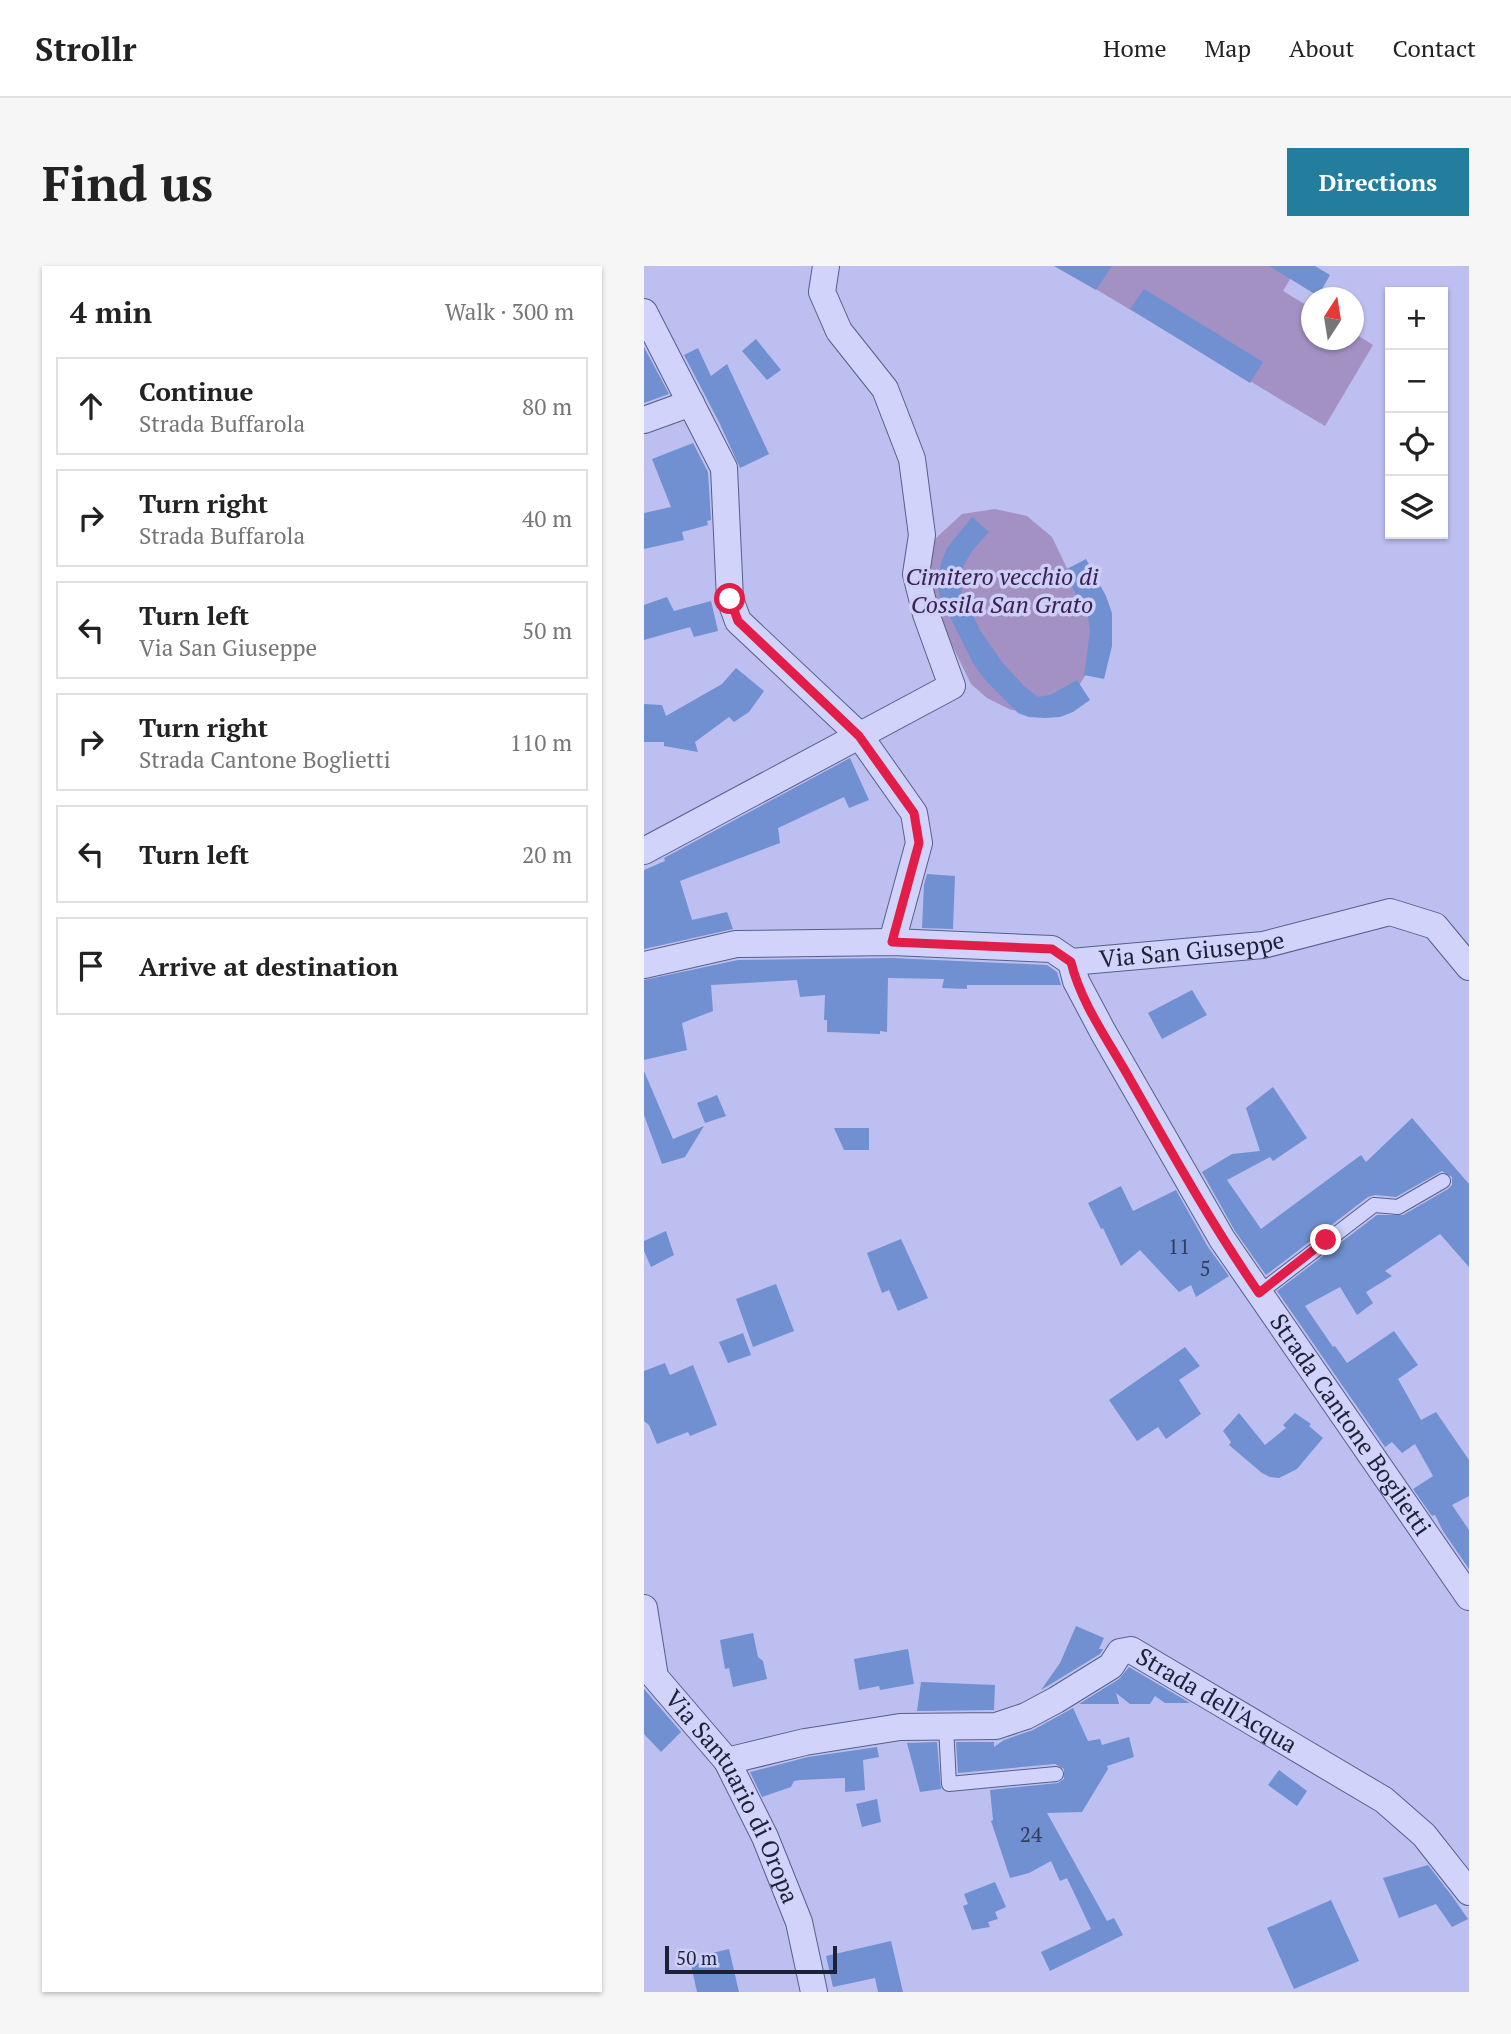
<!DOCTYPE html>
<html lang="en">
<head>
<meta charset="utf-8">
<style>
  :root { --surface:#fff; --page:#f6f6f6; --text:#222; --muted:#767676; --line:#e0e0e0; --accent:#227e9c }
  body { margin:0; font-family:"PT Serif",serif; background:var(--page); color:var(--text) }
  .controls { position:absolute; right:21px; top:21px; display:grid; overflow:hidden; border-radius:0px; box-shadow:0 2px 5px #0004 }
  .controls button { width:63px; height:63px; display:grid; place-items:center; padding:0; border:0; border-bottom:2px solid var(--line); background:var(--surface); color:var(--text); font:35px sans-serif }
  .compass { position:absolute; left:657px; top:21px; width:63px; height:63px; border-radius:50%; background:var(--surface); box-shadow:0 2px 5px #0004; rotate:12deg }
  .scale { position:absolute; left:21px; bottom:18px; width:172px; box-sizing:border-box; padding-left:7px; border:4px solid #1b2238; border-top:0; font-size:19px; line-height:24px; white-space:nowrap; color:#1b2238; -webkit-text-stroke:5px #cdcff7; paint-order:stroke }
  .stop { position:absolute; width:21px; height:21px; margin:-16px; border:5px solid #e11d48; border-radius:50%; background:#fff }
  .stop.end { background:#e11d48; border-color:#fff; box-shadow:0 2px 7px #0008 }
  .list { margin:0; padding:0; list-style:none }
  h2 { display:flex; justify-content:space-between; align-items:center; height:91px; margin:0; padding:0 28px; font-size:30px }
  h2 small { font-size:23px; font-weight:400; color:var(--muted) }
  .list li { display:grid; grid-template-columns:46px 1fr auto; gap:21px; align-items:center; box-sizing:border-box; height:98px; margin:0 14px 14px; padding:0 14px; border:2px solid var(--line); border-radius:0px }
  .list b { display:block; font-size:26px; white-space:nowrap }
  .list p { margin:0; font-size:23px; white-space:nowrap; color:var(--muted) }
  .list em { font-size:23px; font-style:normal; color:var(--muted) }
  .icon { flex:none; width:38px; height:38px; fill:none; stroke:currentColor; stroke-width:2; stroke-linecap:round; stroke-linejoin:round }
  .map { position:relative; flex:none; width:825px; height:1726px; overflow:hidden; border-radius:0px }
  header { display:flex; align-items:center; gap:42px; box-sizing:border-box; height:98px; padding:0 35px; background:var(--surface); border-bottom:2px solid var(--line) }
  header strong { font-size:33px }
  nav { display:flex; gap:38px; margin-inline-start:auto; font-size:24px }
  .intro { display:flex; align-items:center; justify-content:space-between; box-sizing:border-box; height:168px; padding:0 42px }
  h1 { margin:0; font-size:49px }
  .button { padding:18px 32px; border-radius:0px; background:var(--accent); color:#fff; font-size:24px; font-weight:700 }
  main { display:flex; gap:42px; padding:0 42px }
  aside { flex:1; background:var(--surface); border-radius:0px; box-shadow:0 2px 5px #0004 }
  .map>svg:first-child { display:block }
  .cemetery { fill:#a391c3 }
  .building { fill:#7090d1 }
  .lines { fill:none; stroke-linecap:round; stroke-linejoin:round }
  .lane-casing { stroke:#556089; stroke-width:16 }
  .street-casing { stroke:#556089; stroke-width:28 }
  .lane { stroke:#d1d3fb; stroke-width:14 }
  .street { stroke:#d1d3fb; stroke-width:26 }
  .route { stroke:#e11d48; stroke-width:9 }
  .labels { text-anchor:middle; stroke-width:7; stroke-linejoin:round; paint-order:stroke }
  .number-label { font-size:21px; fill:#303e5e }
  .park-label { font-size:24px; font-style:italic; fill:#3b2055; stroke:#cdcff7 }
  .street-label { font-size:24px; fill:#1b2238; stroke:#cdcff7 }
</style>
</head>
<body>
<header>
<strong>Strollr</strong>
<nav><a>Home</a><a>Map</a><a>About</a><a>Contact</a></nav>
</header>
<div class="intro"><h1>Find us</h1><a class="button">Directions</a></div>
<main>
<aside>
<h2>4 min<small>Walk · 300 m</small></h2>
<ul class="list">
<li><svg class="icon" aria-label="ahead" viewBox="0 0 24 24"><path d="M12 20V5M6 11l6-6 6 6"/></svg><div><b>Continue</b><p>Strada Buffarola</p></div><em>80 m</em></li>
<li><svg class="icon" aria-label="right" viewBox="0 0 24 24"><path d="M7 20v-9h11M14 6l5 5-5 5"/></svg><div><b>Turn right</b><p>Strada Buffarola</p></div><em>40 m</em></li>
<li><svg class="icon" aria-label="left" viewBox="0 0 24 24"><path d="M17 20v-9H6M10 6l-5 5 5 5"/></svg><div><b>Turn left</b><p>Via San Giuseppe</p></div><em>50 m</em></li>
<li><svg class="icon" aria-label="right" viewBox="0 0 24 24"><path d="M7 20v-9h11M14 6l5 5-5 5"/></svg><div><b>Turn right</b><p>Strada Cantone Boglietti</p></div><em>110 m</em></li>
<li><svg class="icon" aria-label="left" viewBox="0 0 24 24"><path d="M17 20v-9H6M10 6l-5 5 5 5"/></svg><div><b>Turn left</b></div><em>20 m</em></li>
<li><svg class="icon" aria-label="arrive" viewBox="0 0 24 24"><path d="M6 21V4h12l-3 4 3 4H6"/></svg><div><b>Arrive at destination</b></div></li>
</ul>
</aside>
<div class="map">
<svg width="825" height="1726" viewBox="0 0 825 1726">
  <rect width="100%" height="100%" fill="#bdbff0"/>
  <path class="cemetery" d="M 413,0 L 654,0 L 639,25 L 667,42 L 668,74 L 710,74 L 710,67 L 729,79 L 681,160 Z
    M 351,243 L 383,250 L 408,271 L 445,348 L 453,374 L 445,404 L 430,427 L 390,446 L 367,444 L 343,432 L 327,418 L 284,330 L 283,302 L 292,272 L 318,248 Z"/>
  <path class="building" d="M 410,0 L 468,0 L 452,24 Z
    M 625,0 L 671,0 L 686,9 L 674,30 Z
    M 500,23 L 619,96 L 606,117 L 486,43 Z
    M 112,73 L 137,104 L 123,114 L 98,85 Z
    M 0,81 L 25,128 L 0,137 Z
    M 54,82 L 67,110 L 83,98 L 125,188 L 96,202 L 76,158 L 40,89 Z
    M 49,177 L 64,206 L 67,254 L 63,255 L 64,259 L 38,266 L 40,274 L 0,283 L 0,247 L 27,241 L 8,193 Z
    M 328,251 L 345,266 L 328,285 L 320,299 L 317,313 L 318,326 L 336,364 L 358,396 L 379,419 L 394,431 L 406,429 L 433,414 L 446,434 L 429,446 L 416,451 L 401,452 L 385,451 L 374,447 L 342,415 L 329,397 L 296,331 L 293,317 L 297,297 L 303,282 Z
    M 442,293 L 462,330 L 468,347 L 468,380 L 460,413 L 440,409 L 446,365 L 444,350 L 419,305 Z
    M 23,331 L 30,345 L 67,335 L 74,365 L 50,371 L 46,361 L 0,374 L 0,339 Z
    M 92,402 L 120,425 L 105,446 L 90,456 L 85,451 L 51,476 L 54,486 L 20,480 L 20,476 L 0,476 L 0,438 L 18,439 L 22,450 L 78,418 Z
    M 206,492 L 225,534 L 205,542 L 200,531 L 134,562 L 136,577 L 36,615 L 48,654 L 83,646 L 89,663 L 0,683 L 0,604 L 21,595 L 20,592 Z
    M 283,608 L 311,610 L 309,663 L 278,662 L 280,619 Z
    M 248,692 L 403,699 L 413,706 L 417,719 L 323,719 L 323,723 L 298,722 L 300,713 L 244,712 L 243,766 L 236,765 L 236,768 L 183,766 L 183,754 L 180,754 L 181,729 L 156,731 L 153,714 L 67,719 L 69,745 L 38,757 L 43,784 L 0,794 L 0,714 L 94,694 Z
    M 548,724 L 563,749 L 518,773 L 504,747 Z
    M 0,805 L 29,873 L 60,860 L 41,891 L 18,898 L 0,849 Z
    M 629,821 L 663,872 L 629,895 L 626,891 L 583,914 L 617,963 L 717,889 L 722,896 L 768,852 L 825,918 L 825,1001 L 796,968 L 741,1005 L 748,1010 L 722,1026 L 729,1037 L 713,1049 L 696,1021 L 661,1040 L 689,1081 L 691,1080 L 703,1097 L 750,1065 L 774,1099 L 754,1113 L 777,1154 L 792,1146 L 825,1194 L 825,1230 L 808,1239 L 825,1264 L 825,1303 L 799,1265 L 791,1249 L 788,1250 L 769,1223 L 789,1210 L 771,1178 L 758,1187 L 748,1176 L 741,1181 L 633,1025 L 733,949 L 759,949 L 804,923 L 808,919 L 808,911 L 798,905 L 752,931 L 731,929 L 724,931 L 622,1009 L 591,965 L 558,906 L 588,888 L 616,885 L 602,842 Z
    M 73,829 L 82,850 L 61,857 L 53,837 Z
    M 190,862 L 225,862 L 225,884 L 200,884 Z
    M 477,920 L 489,945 L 532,924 L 564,981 L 585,1010 L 552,1031 L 547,1019 L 535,1026 L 496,984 L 477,1000 L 459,962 L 457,963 L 444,937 Z
    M 22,965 L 30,989 L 7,1001 L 0,985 L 0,975 Z
    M 257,973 L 284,1032 L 254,1045 L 245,1024 L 238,1027 L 223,987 Z
    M 132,1018 L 150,1065 L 109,1081 L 92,1033 Z
    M 99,1067 L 107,1089 L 84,1097 L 75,1076 Z
    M 541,1081 L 556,1100 L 535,1114 L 557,1148 L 522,1173 L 514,1161 L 493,1175 L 465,1134 Z
    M 21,1097 L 26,1109 L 49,1099 L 73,1159 L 46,1170 L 44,1166 L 13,1178 L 5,1159 L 0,1155 L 0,1105 Z
    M 595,1147 L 621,1179 L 642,1162 L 639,1159 L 651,1147 L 667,1158 L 665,1160 L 679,1172 L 653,1203 L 635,1212 L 626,1211 L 618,1207 L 585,1179 L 587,1176 L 579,1165 Z
    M 432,1360 L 460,1372 L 455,1383 L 459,1383 L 456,1388 L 397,1424 L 416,1397 Z
    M 109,1367 L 114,1391 L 119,1395 L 123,1413 L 89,1421 L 85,1402 L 81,1403 L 76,1374 Z
    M 264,1383 L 270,1418 L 236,1424 L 235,1420 L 215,1424 L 210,1393 Z
    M 485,1401 L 546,1437 L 521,1437 L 511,1430 L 506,1438 L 486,1438 L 472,1427 L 475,1438 L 435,1438 L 475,1413 Z
    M 277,1416 L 351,1419 L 350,1444 L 273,1445 Z
    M 0,1423 L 37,1466 L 17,1486 L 0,1468 Z
    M 429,1442 L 444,1475 L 456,1473 L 458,1479 L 485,1471 L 490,1491 L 463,1500 L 464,1503 L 438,1546 L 403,1547 L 463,1655 L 470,1652 L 479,1669 L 406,1705 L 397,1686 L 447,1663 L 423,1612 L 416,1615 L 407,1595 L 385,1607 L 366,1612 L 347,1555 L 349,1554 L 346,1524 L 414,1517 L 420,1513 L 420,1503 L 411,1498 L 314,1507 L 312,1476 L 350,1476 L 350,1481 L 360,1474 L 389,1464 Z
    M 293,1476 L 297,1523 L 276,1526 L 263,1477 Z
    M 233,1481 L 235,1491 L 219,1494 L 221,1524 L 201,1526 L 201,1512 L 156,1514 L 150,1515 L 147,1521 L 118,1531 L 106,1506 L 164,1491 Z
    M 635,1504 L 663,1525 L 653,1540 L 624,1519 Z
    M 233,1533 L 237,1556 L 218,1561 L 212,1538 Z
    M 784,1599 L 808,1630 L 824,1653 L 808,1661 L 792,1638 L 755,1652 L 739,1612 Z
    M 351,1616 L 362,1641 L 351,1646 L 354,1653 L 344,1656 L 346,1661 L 328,1664 L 319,1640 L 324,1638 L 320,1628 Z
    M 687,1634 L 715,1695 L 650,1723 L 623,1662 Z
    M 247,1675 L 259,1726 L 234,1726 L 231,1712 L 189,1721 L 182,1690 Z
    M 85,1683 L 95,1726 L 53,1726 L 47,1699 L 69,1694 L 68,1687 Z"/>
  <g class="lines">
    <defs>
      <path id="lane" d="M 615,1027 L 730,939 L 754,941 L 799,915
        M 302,1461 L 305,1518 L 412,1508"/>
      <g id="street">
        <path d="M 0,46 L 80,202 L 86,333 L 94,355 L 215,469 L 270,547 L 275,577 L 248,676"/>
        <path d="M 0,154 L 47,137"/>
        <path d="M 0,585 L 308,420 L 282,348 L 272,308 L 278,269 L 268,193 L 241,123 L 195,65 L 178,26 L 182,0"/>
        <path id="s1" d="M 427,696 L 432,715 L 459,766 L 578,973 L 825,1331"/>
        <path id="s2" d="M 0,699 L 92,678 L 248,676 L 408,683 L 427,696 L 619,679 L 746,646 L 791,660 L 825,701"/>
        <path id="s3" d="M 0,1342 L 11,1411 L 83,1495 L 121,1571 L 155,1656 L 170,1726"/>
        <path id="s4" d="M 83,1495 L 161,1476 L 256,1461 L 352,1460 L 382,1450 L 412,1434 L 467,1400 L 476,1386 L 487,1384 L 740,1534 L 780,1569 L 825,1626"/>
      </g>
    </defs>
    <use href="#lane" class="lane-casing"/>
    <use href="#street" class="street-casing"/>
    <use href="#lane" class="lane"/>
    <use href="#street" class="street"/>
  </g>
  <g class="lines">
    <path class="route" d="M 86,333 L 94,355 L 215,470 L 270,547 L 275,577 L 248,676 L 408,683 L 427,696 C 437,738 466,777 487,815 C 528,887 568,959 615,1027 L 682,974"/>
  </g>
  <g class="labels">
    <g class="number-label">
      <text x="535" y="988">11</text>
      <text x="561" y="1010">5</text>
      <text x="387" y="1576">24</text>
    </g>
    <g class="park-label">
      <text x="358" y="319">Cimitero vecchio di<tspan x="358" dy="28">Cossila San Grato</tspan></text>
    </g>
    <g class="street-label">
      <text dy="8" stroke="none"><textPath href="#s2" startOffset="555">Via San Giuseppe</textPath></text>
      <text dy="8" stroke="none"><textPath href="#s1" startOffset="542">Strada Cantone Boglietti</textPath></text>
      <text dy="8" stroke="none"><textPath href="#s4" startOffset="530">Strada dell'Acqua</textPath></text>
      <text dy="8" stroke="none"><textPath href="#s3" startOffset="214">Via Santuario di Oropa</textPath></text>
    </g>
  </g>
</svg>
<div class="controls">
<button>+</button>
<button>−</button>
<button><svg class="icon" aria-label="locate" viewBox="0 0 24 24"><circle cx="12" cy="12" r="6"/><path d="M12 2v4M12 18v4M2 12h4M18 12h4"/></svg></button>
<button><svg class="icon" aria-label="layers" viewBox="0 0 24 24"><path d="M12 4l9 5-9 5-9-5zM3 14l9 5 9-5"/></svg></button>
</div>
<svg class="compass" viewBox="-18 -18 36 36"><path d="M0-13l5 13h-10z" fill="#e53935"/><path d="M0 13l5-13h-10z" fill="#767676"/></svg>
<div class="scale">50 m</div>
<div class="stop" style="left:86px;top:333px"></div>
<div class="stop end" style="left:682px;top:974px"></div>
</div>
</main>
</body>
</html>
